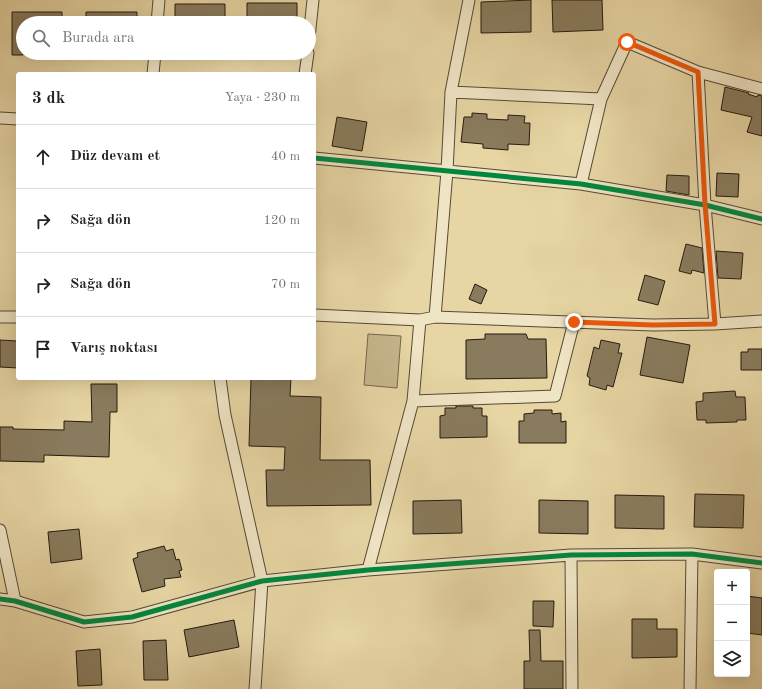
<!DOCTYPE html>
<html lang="tr">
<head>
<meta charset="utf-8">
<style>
  :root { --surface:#fff; --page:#f6f6f6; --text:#222; --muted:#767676; --line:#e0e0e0 }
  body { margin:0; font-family:"Old Standard TT",serif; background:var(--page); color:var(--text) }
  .controls { position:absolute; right:12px; bottom:12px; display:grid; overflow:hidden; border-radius:4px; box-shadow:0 4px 16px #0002 }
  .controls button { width:36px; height:36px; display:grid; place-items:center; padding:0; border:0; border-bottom:1px solid var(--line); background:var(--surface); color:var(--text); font:20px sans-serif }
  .stop { position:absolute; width:12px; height:12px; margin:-9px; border:3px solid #ea580c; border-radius:50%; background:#fff }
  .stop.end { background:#ea580c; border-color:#fff; box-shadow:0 1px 4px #0008 }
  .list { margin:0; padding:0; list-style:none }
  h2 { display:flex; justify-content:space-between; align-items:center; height:52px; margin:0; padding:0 16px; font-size:17px }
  h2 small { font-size:13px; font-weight:400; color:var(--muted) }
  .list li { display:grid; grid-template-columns:26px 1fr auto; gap:12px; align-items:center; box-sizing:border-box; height:64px; padding:0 16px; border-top:1px solid var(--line) }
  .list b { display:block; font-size:15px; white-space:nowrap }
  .list em { font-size:13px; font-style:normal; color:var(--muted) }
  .icon { flex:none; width:22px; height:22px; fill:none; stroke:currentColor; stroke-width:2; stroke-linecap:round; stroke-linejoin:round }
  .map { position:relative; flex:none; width:762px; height:689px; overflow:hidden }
  .search { position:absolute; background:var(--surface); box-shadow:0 4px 16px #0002; left:16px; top:16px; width:300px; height:44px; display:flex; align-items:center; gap:10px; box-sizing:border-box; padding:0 14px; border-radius:22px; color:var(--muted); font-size:15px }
  .panel { position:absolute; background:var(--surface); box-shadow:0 4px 16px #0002; left:16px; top:72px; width:300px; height:308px; border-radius:4px }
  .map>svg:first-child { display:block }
  .green { fill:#c6b58b; stroke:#75684e }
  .building { fill:#897b5d; stroke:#241a11 }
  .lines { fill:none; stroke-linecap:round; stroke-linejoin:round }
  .street-casing { stroke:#554936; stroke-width:13 }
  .street { stroke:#efe4c4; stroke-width:11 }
  .cycleway-casing { stroke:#efe4c4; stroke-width:8 }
  .cycleway { stroke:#00873e; stroke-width:5 }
  .route { stroke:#ea580c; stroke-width:5 }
</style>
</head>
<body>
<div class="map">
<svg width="762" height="689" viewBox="0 0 762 689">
  <rect width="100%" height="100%" fill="#e7d5a4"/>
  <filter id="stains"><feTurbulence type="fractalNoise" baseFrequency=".005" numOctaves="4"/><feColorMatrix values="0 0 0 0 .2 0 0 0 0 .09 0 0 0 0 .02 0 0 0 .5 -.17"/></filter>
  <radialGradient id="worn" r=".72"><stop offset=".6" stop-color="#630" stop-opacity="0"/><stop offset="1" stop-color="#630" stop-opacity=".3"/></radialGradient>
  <path class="green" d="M 368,334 L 401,336 L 397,388 L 364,385 Z"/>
  <path class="building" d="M 531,0 L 531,32 L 481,33 L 481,2 Z
    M 552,0 L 602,0 L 603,30 L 553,32 Z
    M 247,3 L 297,3 L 297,23 L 247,23 Z
    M 175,4 L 225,4 L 225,23 L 175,23 Z
    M 12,12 L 62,12 L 62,23 L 23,23 L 23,55 L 12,55 Z
    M 86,12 L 137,12 L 137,23 L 86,23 Z
    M 725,87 L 749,93 L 748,94 L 757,97 L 758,95 L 762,96 L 762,136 L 747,132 L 752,117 L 721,110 Z
    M 472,113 L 487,114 L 487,119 L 508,120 L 508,115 L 525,116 L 524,123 L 530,123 L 529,145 L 508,144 L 508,150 L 483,148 L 483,144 L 461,142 L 464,117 L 472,117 Z
    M 337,117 L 367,122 L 362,151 L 332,146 Z
    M 717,173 L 739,174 L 738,197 L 716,196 Z
    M 667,175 L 689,176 L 689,195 L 666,191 Z
    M 686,244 L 702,248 L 704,273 L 692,270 L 691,274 L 679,271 Z
    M 716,251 L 743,253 L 741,279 L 718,278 Z
    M 645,275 L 665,281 L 658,305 L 638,300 Z
    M 475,284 L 487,290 L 481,304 L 469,299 Z
    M 485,334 L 526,334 L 528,339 L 546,339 L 547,378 L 466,379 L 466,340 L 485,339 Z
    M 647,337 L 690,345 L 683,383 L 640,375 Z
    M 0,340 L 18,341 L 18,368 L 0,367 Z
    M 601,340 L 620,344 L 618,353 L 622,353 L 613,387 L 607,385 L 606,390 L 589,385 L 590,378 L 587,376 L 594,347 L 599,349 Z
    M 748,349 L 762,349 L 762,370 L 741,370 L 741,352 L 748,352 Z
    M 251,378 L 291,378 L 290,396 L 321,397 L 320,460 L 370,460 L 371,505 L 267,506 L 266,470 L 284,470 L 285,447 L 249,446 Z
    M 91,384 L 117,384 L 117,412 L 110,412 L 109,457 L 44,455 L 44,462 L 0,461 L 0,427 L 13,427 L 13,429 L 64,430 L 64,421 L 92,422 Z
    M 735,391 L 736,397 L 745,397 L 746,420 L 737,420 L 737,422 L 706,423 L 706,420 L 697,420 L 696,402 L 703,401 L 703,393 Z
    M 456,406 L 473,406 L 473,408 L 482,408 L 482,416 L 487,416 L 487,437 L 440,438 L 440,416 L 445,415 L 445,408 L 456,408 Z
    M 534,410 L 552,410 L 552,414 L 561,413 L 561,422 L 566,421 L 566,443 L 519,443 L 519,421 L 524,421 L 524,414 L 534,413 Z
    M 695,494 L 744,495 L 743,528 L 694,527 Z
    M 615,495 L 664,496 L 664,529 L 615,528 Z
    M 461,500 L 462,533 L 413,534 L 413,501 Z
    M 539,500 L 588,501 L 588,534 L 539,533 Z
    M 79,529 L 82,559 L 51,563 L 48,532 Z
    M 164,546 L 166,551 L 173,549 L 176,560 L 179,559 L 182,570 L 179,571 L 181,577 L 164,579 L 165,586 L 142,592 L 133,559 L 138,557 L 137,553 Z
    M 747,596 L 762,598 L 762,635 L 747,633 Z
    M 533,601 L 554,601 L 553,627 L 533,626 Z
    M 632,619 L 657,619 L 657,629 L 677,629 L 677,657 L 632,658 Z
    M 234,620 L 239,647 L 189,657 L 184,630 Z
    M 529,630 L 540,630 L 541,661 L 563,661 L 563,689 L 524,689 L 524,661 L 530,661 Z
    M 166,640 L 168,680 L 144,680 L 143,641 Z
    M 100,649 L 102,685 L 78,686 L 76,651 Z"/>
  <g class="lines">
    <defs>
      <path id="street" d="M 157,23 L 159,0
        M 309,38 L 313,0
        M 698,72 L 705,205 L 715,324
        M 153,74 L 155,53
        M 305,74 L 308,53
        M 451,92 L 601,99
        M 0,118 L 18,119
        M 314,158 L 581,184 L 705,205 L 762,219
        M 581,184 L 601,99 L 627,42 L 698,72 L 762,89
        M 314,315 L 420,320 L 435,317 L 653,325 L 715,324 L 762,321
        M 0,317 L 18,317
        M 435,317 L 447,171 L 451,92 L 469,0
        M 220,378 L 225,415 L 262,581 L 255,689
        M 413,401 L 555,396 L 574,322
        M 0,530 L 15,601
        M 571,555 L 572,689
        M 368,570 L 413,401 L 420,320
        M 0,599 L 15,601 L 84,622 L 132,617 L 262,581 L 368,570 L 571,555 L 692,554 L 762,563
        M 690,689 L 692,554"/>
    </defs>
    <use href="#street" class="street-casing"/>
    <use href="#street" class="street"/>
    <defs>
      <path id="cycleway" d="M 314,158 L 581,184 L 705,205 L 762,219
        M 0,599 L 15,601 L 84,622 L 132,617 L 262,581 L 368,570 L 571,555 L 692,554 L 762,563"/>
    </defs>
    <use href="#cycleway" class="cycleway-casing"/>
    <use href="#cycleway" class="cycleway"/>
  </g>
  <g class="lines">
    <path class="route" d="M 574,322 L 653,325 L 715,324 L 705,204 L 698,72 L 627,42"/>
  </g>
  <rect width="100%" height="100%" filter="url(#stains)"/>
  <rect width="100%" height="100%" fill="url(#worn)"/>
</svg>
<div class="controls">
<button>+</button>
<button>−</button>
<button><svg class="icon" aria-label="layers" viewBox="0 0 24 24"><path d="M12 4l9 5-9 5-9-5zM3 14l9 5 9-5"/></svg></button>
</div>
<div class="stop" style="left:627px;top:42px"></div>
<div class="stop end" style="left:574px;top:322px"></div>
<div class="search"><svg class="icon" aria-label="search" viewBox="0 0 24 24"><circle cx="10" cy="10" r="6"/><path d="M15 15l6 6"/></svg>Burada ara</div>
<section class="panel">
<h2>3 dk<small>Yaya · 230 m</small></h2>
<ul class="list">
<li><svg class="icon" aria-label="ahead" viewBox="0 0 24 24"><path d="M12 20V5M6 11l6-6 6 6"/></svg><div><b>Düz devam et</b></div><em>40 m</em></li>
<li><svg class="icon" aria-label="right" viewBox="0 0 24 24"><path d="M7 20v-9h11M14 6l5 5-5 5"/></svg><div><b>Sağa dön</b></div><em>120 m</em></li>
<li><svg class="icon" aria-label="right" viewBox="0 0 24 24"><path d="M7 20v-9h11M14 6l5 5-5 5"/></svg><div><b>Sağa dön</b></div><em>70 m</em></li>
<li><svg class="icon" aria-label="arrive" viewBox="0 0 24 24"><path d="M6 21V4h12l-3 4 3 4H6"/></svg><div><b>Varış noktası</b></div></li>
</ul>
</section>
</div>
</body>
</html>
